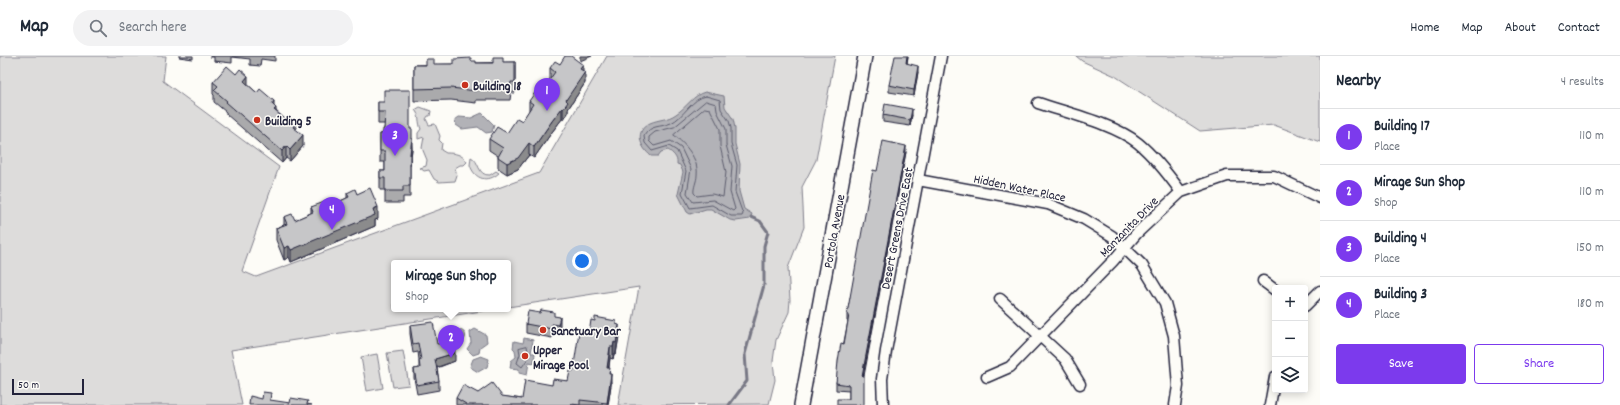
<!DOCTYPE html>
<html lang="en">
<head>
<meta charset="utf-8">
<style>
  :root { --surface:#fff; --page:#f2f2f3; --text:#1f2937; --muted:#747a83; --line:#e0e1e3; --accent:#7c3aed }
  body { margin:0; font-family:Dekko,sans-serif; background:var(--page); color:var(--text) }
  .controls { position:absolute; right:12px; bottom:12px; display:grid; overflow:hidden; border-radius:4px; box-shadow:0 2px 10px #0003 }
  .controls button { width:36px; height:36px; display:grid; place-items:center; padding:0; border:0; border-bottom:1px solid var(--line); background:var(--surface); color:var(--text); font:20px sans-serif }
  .scale { position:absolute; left:12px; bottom:10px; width:72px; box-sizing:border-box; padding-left:4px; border:2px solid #22223b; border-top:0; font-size:11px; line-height:14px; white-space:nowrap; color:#22223b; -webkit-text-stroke:3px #fdfcf7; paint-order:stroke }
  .you { position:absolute; left:582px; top:205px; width:14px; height:14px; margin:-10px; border:3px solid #fff; border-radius:50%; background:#1a73e8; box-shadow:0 0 0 6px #1a73e833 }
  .badge { display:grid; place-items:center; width:26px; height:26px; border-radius:50%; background:var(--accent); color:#fff; font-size:13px; font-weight:700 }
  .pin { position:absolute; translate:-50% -33px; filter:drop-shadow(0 1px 2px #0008) }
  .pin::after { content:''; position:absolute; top:21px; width:14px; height:12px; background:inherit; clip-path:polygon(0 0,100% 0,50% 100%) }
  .popup { position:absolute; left:391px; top:204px; width:120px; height:52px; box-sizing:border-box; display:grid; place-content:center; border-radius:4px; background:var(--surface); filter:drop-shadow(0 1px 3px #0005); font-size:13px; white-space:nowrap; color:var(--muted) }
  .popup b { font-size:15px; color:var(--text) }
  .popup::after { content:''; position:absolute; left:50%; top:100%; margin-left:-8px; border:8px solid transparent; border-top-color:var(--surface) }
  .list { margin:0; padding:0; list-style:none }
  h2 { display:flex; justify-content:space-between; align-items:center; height:52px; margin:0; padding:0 16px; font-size:17px }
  h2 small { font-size:13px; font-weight:400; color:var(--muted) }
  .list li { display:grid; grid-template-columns:26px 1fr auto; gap:12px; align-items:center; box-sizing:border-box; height:56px; padding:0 16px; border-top:1px solid var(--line) }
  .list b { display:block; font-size:15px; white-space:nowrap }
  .list p { margin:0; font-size:13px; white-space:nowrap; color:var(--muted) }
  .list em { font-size:13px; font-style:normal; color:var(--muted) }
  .actions { display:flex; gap:8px; padding:12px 16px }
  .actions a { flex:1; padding:9px 0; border:1px solid var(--accent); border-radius:4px; text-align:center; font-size:14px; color:var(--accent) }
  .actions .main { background:var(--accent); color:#fff }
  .icon { flex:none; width:22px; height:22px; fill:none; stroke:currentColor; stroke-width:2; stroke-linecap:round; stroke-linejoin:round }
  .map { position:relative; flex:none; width:1320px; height:349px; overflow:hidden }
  header { display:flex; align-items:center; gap:24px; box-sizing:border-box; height:56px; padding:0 20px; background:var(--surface); border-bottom:1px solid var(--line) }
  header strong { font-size:19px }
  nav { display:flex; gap:22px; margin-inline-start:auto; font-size:14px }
  .search { width:280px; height:36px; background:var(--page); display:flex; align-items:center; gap:10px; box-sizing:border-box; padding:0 14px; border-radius:22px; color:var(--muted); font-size:15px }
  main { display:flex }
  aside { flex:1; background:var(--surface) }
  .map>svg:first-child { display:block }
  .green { fill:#dddcdb; stroke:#807f8b }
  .water { fill:#b2b2b7; stroke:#787885 }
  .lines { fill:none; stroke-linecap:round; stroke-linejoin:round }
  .shore { stroke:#5c5c6d; stroke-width:1 }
  .stream { stroke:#787885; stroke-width:3 }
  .minor-casing { stroke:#22223b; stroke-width:13 }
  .major-casing { stroke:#22223b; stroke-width:16 }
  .minor { stroke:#fdfcf7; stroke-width:10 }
  .major { stroke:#fdfcf7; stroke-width:13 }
  .wall { fill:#aaaaac; stroke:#22223b }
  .shaded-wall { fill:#8b8b8c; stroke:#22223b }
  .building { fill:#c6c6c8; stroke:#22223b }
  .poi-dot { fill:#c8321e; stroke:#fdfcf7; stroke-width:1.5 }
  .labels { text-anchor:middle; stroke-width:3; stroke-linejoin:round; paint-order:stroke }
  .poi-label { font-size:13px; font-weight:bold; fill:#22223b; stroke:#fdfcf7; text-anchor:start }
  .street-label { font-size:13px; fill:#22223b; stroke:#fdfcf7 }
</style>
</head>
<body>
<header>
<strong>Map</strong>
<div class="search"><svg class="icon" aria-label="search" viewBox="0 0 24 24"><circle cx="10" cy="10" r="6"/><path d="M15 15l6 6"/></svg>Search here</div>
<nav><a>Home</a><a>Map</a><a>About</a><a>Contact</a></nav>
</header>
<main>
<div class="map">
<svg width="1320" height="349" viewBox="0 0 1320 349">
  <rect width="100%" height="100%" fill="#fdfcf7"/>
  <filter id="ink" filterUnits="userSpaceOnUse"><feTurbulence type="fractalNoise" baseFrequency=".025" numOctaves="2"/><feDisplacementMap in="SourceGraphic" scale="8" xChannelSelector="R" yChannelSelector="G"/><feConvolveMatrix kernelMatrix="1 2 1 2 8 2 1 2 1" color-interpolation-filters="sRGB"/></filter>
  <g filter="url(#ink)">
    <path class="green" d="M 0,0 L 166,0 L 163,25 L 279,111 L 242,215 L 256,221 L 539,117 L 607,0 L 835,0 L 816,104 L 802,131 L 804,171 L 788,212 L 790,244 L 789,256 L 776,284 L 773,305 L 775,324 L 769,348 L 618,349 L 639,231 L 508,251 L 508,207 L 394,207 L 394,253 L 495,253 L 231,294 L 242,349 L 0,349 Z
      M 1076,0 L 1320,0 L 1320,86 L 1274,69 L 1200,75 L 1115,20 L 1082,5 Z
      M 420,51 L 431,55 L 430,60 L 428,60 L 426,63 L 429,69 L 435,68 L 440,80 L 439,84 L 442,87 L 441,94 L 446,97 C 455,97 462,98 467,106 L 464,109 L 460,109 L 455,112 L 457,119 L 455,125 L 439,126 L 434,123 L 429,114 L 424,115 L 420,112 L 426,110 L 427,104 L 422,92 L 424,81 L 418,83 L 418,77 L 421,73 C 418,67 420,59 415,54 Z
      M 471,101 C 480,105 477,120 490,119 L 496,115 L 499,117 C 488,127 475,124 470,109 Z
      M 403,295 L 409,329 L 393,331 L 387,297 Z
      M 377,298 L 383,332 L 367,335 L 361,301 Z"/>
    <path class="water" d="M 705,36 L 724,40 L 725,51 L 733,63 L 735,72 L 735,88 L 740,108 L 739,135 L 744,153 L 752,158 L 750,163 L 736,165 L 730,164 L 711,153 L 706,153 L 690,158 L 687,156 L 678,138 L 683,116 L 680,109 L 677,108 C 678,102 673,97 668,94 L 661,96 L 658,100 L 651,100 C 640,91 634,75 650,67 C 659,63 668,64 676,58 C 687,51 693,39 705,36 Z
      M 482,57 L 494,69 L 492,76 L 486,77 L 478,71 L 462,73 L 456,69 L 455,64 L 459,61 L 471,62 Z
      M 475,273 L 486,279 L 487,286 L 480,291 L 479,297 L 473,299 L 467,293 L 471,287 L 470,276 Z
      M454.5 280a5.5 5.5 0 1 1 11 0a5.5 5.5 0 1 1-11 0Z
      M 524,282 L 533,284 L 531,297 L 535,297 L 534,307 L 529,306 L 527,319 L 519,317 L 519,313 L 510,312 L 511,305 L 516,301 L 515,294 L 513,292 L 514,285 L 523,287 Z
      M 481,300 L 489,303 L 487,311 L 478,316 L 470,311 L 473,303 Z"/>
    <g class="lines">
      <path class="shore" d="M 706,40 L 720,44 L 721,53 L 729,65 L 731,72 L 731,88 L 737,109 L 735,136 L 743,158 L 742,160 L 731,160 L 712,149 L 690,152 L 682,137 L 686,115 L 677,95 L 669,90 L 652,95 L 645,87 L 644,80 C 651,68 660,72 671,67 C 684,61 692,42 706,40 Z
        M 706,45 L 716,48 L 717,55 L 726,73 L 726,89 L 732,110 L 730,136 L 735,153 L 733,155 L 713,144 L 693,146 L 687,137 L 691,113 L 681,92 L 671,85 L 654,90 L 649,85 L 649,81 L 655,76 L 674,71 Z
        M 705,52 L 710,53 L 720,73 L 720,90 L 726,116 L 723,141 L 712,138 L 697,140 L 694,137 C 693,132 697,125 697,119 C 699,103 685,88 674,79 Z
        M 527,290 L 529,301 L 522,311 L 517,307 L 520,298 L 519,292 Z"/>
      <path class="stream" d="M 729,349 L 747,325 L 745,298 L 764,229 L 764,190 L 768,176 L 760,165 L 751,161"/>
      <defs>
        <path id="minor" d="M 1038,47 C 1067,57 1115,68 1138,87 C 1155,101 1168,118 1181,136
          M 918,124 L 1048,148 L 1084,163 L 1112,180 L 1142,209 L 1165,247 L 1174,280 L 1178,330 L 1175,349
          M 1263,225 L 1275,234
          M 1000,243 L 1065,303 L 1080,328
          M 1305,250 L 1320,235
          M 987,321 L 1010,311 L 1113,205 L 1137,177 L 1181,136 L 1227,120 L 1274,120 L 1320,142
          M 883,349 L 882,323 L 886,295 L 941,0
          M 1270,349 L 1275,321"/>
        <path id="major" d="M 801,349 L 865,0"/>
      </defs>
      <use href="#minor" class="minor-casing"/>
      <use href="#major" class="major-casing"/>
      <use href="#minor" class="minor"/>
      <use href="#major" class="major"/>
    </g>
    <path class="wall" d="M 179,0 L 193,0 L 193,3 L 179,1 Z
      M 210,0 L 275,0 L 275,5 L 261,3 L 260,10 L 250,9 L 250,3 L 232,1 L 232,7 L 214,5 L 214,1 L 210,1 Z
      M 908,0 L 907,8 L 918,16 L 914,40 L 889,36 L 889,29 Z
      M 471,5 L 476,7 L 515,6 L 515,37 L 511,37 L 510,44 L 476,44 L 476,47 L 451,44 L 414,45 L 414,9 L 454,8 Z
      M 560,8 L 583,14 L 585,27 L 568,53 L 568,57 L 563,64 L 562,63 L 552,76 L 534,102 L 529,99 L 518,113 L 507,118 L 498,112 L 498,100 L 489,94 L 489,83 L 507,77 L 522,65 L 529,55 L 529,45 L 541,33 L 545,30 L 550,24 L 550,12 Z
      M 213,26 L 248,29 L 274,51 L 276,55 L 296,73 L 303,90 L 290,105 L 286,102 L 282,107 L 226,58 L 226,56 L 214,46 L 214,39 L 213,38 Z
      M 378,46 L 410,73 L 412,93 L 410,110 L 410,141 L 403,141 L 403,147 L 385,147 L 385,134 L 380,134 L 380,115 L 385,115 L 385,106 L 380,106 L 380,78 L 383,78 L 385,68 L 378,68 Z
      M 883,59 L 912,59 L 910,70 L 883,66 Z
      M 906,96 L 864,320 L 849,343 L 849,335 L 836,334 L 836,327 L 848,265 L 847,265 L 847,258 L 877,115 Z
      M 347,137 L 357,138 L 378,163 L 375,164 L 375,170 L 291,206 L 289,201 L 284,204 L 276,184 L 276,172 L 284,169 L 284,161 L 295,164 L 311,157 L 311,151 L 328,148 L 334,148 L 347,142 Z
      M 554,260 L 560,270 L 558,278 L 552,277 L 552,282 L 526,277 L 526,268 Z
      M 616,268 L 619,280 L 616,298 L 614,298 L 613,303 L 610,302 L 609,312 L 611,329 L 608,349 L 456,349 L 456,342 L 478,337 L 522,343 L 552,329 L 568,325 L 589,278 Z
      M 410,269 L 437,288 L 455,305 L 437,312 L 439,325 L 439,334 L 417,338 L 414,322 L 414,313 L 419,313 L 419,304 L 418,296 L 413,297 L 410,278 Z"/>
    <path class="shaded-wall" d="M 580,0 L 592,0 L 580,5 Z
      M 907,0 L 908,0 L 906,14 L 906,7 Z
      M 583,9 L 583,19 L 585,16 L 585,27 L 568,53 L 568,57 L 563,64 L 563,53 L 566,44 L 580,13 Z
      M 918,10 L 918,16 L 914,40 L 914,34 Z
      M 248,20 L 248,32 L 244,25 Z
      M 274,45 L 274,53 L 276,52 L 276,64 L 272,48 Z
      M 562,52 L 562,63 L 552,76 L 534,102 L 534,91 L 552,65 Z
      M 912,53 L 912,59 L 910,70 L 910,64 Z
      M 296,67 L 296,79 L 293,71 Z
      M 303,79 L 303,90 L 290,105 L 290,94 Z
      M 412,82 L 412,93 L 410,110 L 410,98 Z
      M 529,87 L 529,99 L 518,113 L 507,118 L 507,107 Z
      M 286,90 L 286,102 L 282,107 L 282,95 Z
      M 906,90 L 906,96 L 862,326 L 862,320 Z
      M 378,151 L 378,163 L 375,164 L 375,170 L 291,206 L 291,194 Z
      M 289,190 L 289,201 L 284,204 L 284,192 Z
      M 560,261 L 560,270 L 558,278 L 558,269 Z
      M 619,269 L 619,280 L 616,298 L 616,287 Z
      M 614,286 L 614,298 L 613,303 L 613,291 Z
      M 610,291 L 610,302 L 607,323 L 607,312 Z
      M 455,297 L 455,305 L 435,312 L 435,303 Z
      M 611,318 L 611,329 L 608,349 L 607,349 Z"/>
    <path class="building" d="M 565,0 L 571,0 L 583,9 L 580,13 L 585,16 L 566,44 L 568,46 L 563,53 L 562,52 L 552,65 L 534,91 L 529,87 L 518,102 L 507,107 L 498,101 L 503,92 L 489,83 L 497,71 L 507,77 L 517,62 L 522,65 L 533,48 L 529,45 L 539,31 L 541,33 L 544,29 L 545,30 L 555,16 L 550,12 L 555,5 L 560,8 Z
      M 895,0 L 907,0 L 906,7 L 918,10 L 914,34 L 889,29 Z
      M 493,1 L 503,1 L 503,6 L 515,6 L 515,26 L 511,26 L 510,32 L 476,32 L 476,35 L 451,32 L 414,33 L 414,9 L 426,9 L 426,3 L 434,3 L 434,8 L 454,8 L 454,3 L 471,2 L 471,5 L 476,5 L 476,7 L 493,7 Z
      M 227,10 L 236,18 L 240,13 L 248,20 L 244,25 L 257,37 L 260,33 L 274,45 L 272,48 L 276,52 L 274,54 L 286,64 L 289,61 L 296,67 L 293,71 L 303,79 L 290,94 L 286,90 L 282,95 L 226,46 L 227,45 L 214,34 L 218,30 L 213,26 Z
      M 384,34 L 410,34 L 410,73 L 412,73 L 412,82 L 410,98 L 410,130 L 403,130 L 403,135 L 385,135 L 385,122 L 380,122 L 380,115 L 385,115 L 385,95 L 380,95 L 380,78 L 383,78 L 383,73 L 384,73 L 385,56 L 378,56 L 378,46 L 384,46 Z
      M 885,48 L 912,53 L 910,64 L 883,59 Z
      M 883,85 L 906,90 L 862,320 L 864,320 L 864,349 L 837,349 L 837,343 L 849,343 L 849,329 L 836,327 L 838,305 L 841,287 L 844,288 L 849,259 L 847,258 L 873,114 L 877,115 Z
      M 370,132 L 378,151 L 373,153 L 375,159 L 291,194 L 289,190 L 284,192 L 276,172 L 287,168 L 284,161 L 292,158 L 295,164 L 313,156 L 311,151 L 327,145 L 328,148 L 333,146 L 334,148 L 349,141 L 347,137 L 355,133 L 357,138 Z
      M 541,254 L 554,256 L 554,260 L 560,261 L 558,269 L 552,268 L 552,273 L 526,268 L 528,255 L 540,257 Z
      M 595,261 L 616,265 L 616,268 L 619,269 L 616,287 L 614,286 L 613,291 L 610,291 L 607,312 L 610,312 L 609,318 L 611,318 L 607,347 L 580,344 L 580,349 L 571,348 L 571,349 L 466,349 L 466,348 L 456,342 L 463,329 L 478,337 L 492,327 L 502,340 L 522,343 L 525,324 L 552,329 L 553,323 L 568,325 L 570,315 L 573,315 L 579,276 L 589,278 L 591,264 L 595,265 Z
      M 433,266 L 437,288 L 454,285 L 455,297 L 435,303 L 439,325 L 417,329 L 414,313 L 420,312 L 419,304 L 421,304 L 418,287 L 413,288 L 410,269 Z
      M 263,336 L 271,337 L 270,344 L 290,347 L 291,342 L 308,345 L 307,348 L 312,349 L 249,349 L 250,340 L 262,343 Z"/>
  </g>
  <g class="poi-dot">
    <circle cx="465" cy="29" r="4"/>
    <circle cx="257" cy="64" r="4"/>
    <circle cx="543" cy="274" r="4"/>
    <circle cx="525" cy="300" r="4"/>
  </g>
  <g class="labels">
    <g class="poi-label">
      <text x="473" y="34">Building 18</text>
      <text x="265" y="69">Building 5</text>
      <text x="551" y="279">Sanctuary Bar</text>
      <text x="533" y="298">Upper<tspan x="533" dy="15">Mirage Pool</tspan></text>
    </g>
    <g class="street-label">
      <text transform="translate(1020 131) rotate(12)" y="5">Hidden Water Place</text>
      <text transform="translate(1128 170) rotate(-46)" y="5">Manzanita Drive</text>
      <text transform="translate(896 172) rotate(-79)" y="5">Desert Greens Drive East</text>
      <text transform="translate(833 175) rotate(-80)" y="5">Portola Avenue</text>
    </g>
  </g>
</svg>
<div class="controls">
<button>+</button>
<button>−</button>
<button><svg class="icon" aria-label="layers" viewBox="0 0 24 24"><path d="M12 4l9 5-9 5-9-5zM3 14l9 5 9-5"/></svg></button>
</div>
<div class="scale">50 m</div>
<div class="you"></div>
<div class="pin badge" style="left:547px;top:55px">1</div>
<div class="pin badge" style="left:451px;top:302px">2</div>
<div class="popup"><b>Mirage Sun Shop</b>Shop</div>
<div class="pin badge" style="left:395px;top:100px">3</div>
<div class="pin badge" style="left:332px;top:174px">4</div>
</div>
<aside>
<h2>Nearby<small>4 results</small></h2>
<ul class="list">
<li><span class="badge">1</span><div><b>Building 17</b><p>Place</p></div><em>110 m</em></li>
<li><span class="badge">2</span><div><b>Mirage Sun Shop</b><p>Shop</p></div><em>110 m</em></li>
<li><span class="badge">3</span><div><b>Building 4</b><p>Place</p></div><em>150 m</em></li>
<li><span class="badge">4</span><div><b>Building 3</b><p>Place</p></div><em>180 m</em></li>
</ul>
<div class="actions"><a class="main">Save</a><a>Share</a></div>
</aside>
</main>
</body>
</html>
